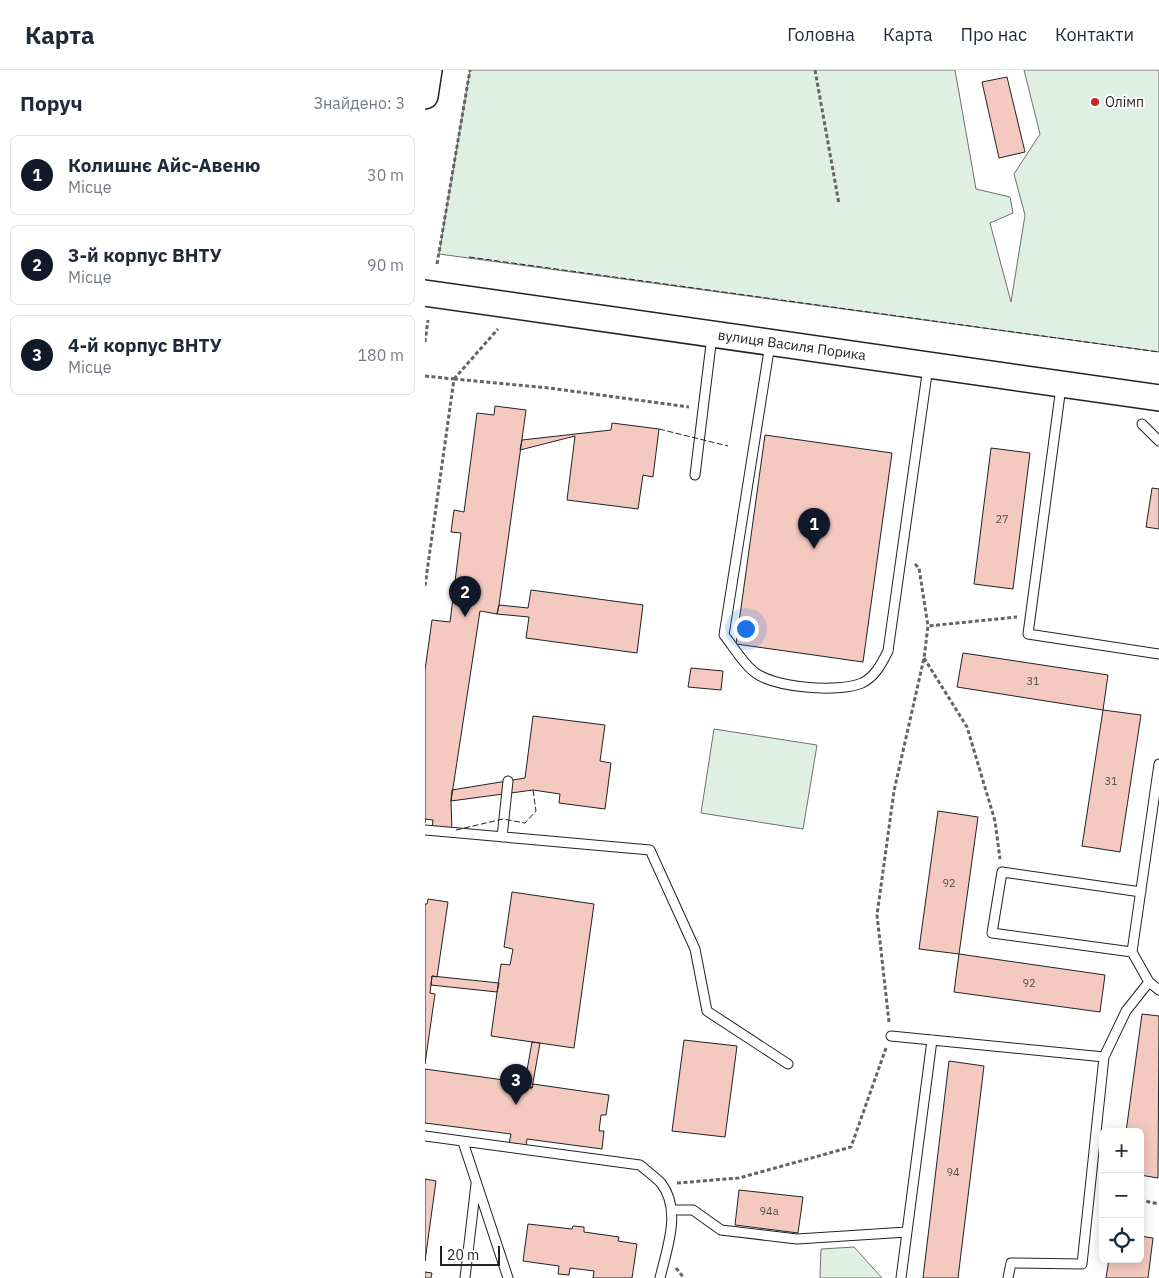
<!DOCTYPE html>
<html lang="uk">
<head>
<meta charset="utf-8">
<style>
  :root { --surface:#fff; --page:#f2f2f3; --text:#1f2937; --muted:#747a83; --line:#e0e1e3; --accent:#111827 }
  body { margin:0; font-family:"IBM Plex Sans",sans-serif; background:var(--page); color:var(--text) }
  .controls { position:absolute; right:15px; bottom:15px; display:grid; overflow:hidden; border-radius:8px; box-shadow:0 2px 12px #0003 }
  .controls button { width:45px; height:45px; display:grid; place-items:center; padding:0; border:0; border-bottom:1px solid var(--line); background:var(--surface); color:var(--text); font:25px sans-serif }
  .scale { position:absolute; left:15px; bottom:12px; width:60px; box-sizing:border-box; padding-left:5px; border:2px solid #222; border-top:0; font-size:14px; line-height:18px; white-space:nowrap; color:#222; -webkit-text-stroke:4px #fff; paint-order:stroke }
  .you { position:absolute; left:320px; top:558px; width:18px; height:18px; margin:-12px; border:4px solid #fff; border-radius:50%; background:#1a73e8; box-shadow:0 0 0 8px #1a73e833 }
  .badge { display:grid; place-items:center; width:32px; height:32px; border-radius:50%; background:var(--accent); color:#fff; font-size:16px; font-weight:700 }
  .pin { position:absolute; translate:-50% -41px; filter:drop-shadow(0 1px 2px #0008) }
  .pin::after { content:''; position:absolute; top:26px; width:18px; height:15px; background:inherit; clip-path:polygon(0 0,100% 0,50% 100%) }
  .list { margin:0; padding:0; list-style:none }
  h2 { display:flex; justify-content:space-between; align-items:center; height:65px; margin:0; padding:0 20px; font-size:21px }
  h2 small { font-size:16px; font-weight:400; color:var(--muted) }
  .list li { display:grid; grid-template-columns:32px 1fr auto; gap:15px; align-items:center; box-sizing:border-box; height:80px; margin:0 10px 10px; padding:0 10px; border:1px solid var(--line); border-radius:8px }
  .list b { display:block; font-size:19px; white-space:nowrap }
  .list p { margin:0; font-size:16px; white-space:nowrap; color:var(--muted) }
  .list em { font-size:16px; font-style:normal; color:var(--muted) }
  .icon { flex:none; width:28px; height:28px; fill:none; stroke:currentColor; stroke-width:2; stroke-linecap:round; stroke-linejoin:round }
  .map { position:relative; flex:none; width:734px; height:1208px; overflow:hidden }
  header { display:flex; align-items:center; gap:30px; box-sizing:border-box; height:70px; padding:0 25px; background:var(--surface); border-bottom:1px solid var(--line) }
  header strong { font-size:24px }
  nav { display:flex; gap:28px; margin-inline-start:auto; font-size:18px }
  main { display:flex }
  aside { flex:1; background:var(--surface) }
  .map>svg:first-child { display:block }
  .green { fill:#e0efe3; stroke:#6f6f6f }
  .building { fill:#f3c9c0; stroke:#222 }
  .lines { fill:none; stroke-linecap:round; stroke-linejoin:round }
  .lane-casing { stroke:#222; stroke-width:11 }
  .secondary-casing { stroke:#222; stroke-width:28 }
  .path { stroke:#646464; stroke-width:3; stroke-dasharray:4 2.5; stroke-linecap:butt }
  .lane { stroke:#fff; stroke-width:9 }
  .secondary { stroke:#fff; stroke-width:25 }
  .fence { stroke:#222; stroke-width:1; stroke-dasharray:6 2.5; stroke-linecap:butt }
  .poi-dot { fill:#c62828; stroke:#fff; stroke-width:2 }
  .labels { text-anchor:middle; stroke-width:4; stroke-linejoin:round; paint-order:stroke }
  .number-label { font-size:11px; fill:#564c4a }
  .poi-label { font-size:14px; fill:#222; stroke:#fff; text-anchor:start }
  .street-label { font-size:14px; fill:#222; stroke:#fff }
</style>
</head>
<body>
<header>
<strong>Карта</strong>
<nav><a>Головна</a><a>Карта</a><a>Про нас</a><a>Контакти</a></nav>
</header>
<main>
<aside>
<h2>Поруч<small>Знайдено: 3</small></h2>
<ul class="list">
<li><span class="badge">1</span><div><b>Колишнє Айс-Авеню</b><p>Місце</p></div><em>30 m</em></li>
<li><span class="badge">2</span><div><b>3-й корпус ВНТУ</b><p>Місце</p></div><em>90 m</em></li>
<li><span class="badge">3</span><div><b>4-й корпус ВНТУ</b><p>Місце</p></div><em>180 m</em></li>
</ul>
</aside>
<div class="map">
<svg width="734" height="1208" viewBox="0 0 734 1208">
  <rect width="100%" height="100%" fill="#fff"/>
  <path class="green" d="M 45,0 L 530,0 L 551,119 L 585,127 L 588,143 L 565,153 L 586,232 L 600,145 L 589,104 L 615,64 L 599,0 L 734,0 L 734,282 L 14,184 Z
    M 289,659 L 392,675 L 378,759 L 276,743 Z
    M 429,1177 L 457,1208 L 395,1208 L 396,1179 Z"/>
  <path class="building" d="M 582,7 L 600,82 L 574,88 L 557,12 Z
    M 70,336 L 101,340 L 74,535 L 72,544 L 55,541 L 26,731 L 27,761 L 7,758 L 8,750 L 0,749 L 0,753 L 0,600 L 7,550 L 25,552 L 36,463 L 26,462 L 29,440 L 39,442 L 52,343 L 69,345 Z
    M 187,353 L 234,359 L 228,407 L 218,405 L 213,439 L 142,430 L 150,366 L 95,380 L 97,370 L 186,360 Z
    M 340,365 L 467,383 L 438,592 L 311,574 Z
    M 566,378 L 605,383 L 588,519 L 549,514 Z
    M 727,418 L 734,419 L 734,459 L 721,457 Z
    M 106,520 L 218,535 L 212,583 L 101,568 L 104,547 L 72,544 L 74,535 L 103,538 Z
    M 538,583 L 683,605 L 678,640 L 532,617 Z
    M 266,598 L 298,601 L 296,620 L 263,617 Z
    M 678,640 L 716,645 L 695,782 L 657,776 Z
    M 108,646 L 180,655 L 175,691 L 186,693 L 180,739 L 134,733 L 135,724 L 108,720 L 26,731 L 27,720 L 100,708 Z
    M 513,741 L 553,747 L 534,884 L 494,879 Z
    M 87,822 L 169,834 L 149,978 L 66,966 L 76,894 L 85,895 L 88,879 L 79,877 Z
    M 3,829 L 23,832 L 12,907 L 7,906 L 6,915 L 5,923 L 10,924 L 0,994 L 0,834 L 2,834 Z
    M 534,884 L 680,905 L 675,942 L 529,922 Z
    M 7,906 L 74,913 L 72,922 L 6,915 Z
    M 717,944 L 734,946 L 733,1108 L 715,1105 L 715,1062 L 701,1062 Z
    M 259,970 L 312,976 L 300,1067 L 247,1061 Z
    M 107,972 L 115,973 L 107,1018 L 99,1017 Z
    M 524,991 L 559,996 L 533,1208 L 498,1208 Z
    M 0,999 L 93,1012 L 92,1016 L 107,1018 L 108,1014 L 184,1025 L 181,1045 L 176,1045 L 174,1061 L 179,1061 L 177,1079 L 102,1069 L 101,1076 L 84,1074 L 86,1064 L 0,1053 Z
    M 0,1109 L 11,1111 L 0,1191 Z
    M 314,1120 L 378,1127 L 373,1163 L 310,1155 Z
    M 103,1154 L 147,1159 L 148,1156 L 159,1157 L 159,1162 L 194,1167 L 193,1171 L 212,1174 L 207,1208 L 168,1208 L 169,1201 L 145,1198 L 144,1205 L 133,1204 L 134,1196 L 98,1191 Z
    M 715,1166 L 728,1168 L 723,1208 L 681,1208 L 684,1189 L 715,1189 Z
    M 0,1202 L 7,1203 L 6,1208 L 0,1208 Z"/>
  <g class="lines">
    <defs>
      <path id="lane" d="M 345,274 L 299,565 C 308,576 317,592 328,601 C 347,618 414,623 437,613 C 450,607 457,593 463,581 L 503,297
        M 636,317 L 603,564 L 734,584
        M 717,354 L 734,371
        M 270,405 L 287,266
        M 734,694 L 707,882 L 724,912 L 734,920
        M 0,760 L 225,780 L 270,879 L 282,941 L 363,994
        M 77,767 L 83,711
        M 707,882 L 567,863 L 577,802 L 716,822
        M 466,966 L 679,987
        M 0,1066 L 215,1095 C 222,1101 230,1107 236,1113 C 257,1140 242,1178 235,1208
        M 38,1072 L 83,1208
        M 247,1140 L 268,1140 L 296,1160 L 372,1169 L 482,1162
        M 40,1208 L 51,1114
        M 476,1208 L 507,970
        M 583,1208 L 586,1193 L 657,1194 L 679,987 L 701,941 L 724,912"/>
      <path id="secondary" d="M 0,26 L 4,0
        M 0,223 L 734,328"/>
    </defs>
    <use href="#lane" class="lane-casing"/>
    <use href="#secondary" class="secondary-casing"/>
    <path class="path" d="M 390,0 L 414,134
      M 12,194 L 45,0
      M 0,272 L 3,250
      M 0,306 L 29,309 L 0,516
      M 29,309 L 124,318 L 264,337
      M 29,309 L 73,259
      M 490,494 L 494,498 L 503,556
      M 499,588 L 542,657 L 570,751 L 575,789
      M 464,952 L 452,845 L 469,721 L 499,588 L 503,556 L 592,547
      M 252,1113 L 314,1108 L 426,1077 L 461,978
      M 715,1130 L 734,1134
      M 251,1198 L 259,1208"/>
    <use href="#lane" class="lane"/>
    <use href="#secondary" class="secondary"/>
    <path class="fence" d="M 44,187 L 734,282
      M 234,359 L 303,376
      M 31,760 L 78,749 L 100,753 L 111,741 L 108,720"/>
  </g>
  <circle class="poi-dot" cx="670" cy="32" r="5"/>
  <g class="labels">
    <g class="number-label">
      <text x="577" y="453">27</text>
      <text x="608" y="615">31</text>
      <text x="686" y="715">31</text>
      <text x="524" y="817">92</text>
      <text x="604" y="917">92</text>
      <text x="528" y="1106">94</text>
      <text x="344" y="1145">94а</text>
    </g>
    <g class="poi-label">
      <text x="680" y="37">Олімп</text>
    </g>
    <g class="street-label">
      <text transform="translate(367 275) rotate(8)" y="5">вулиця Василя Порика</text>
    </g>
  </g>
</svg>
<div class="controls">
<button>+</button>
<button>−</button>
<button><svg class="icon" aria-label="locate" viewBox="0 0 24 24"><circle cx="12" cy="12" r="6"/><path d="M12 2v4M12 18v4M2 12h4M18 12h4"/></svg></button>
</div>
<div class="scale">20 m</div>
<div class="you"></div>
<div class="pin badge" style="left:389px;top:479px">1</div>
<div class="pin badge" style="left:40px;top:547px">2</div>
<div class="pin badge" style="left:91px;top:1035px">3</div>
</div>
</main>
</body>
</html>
